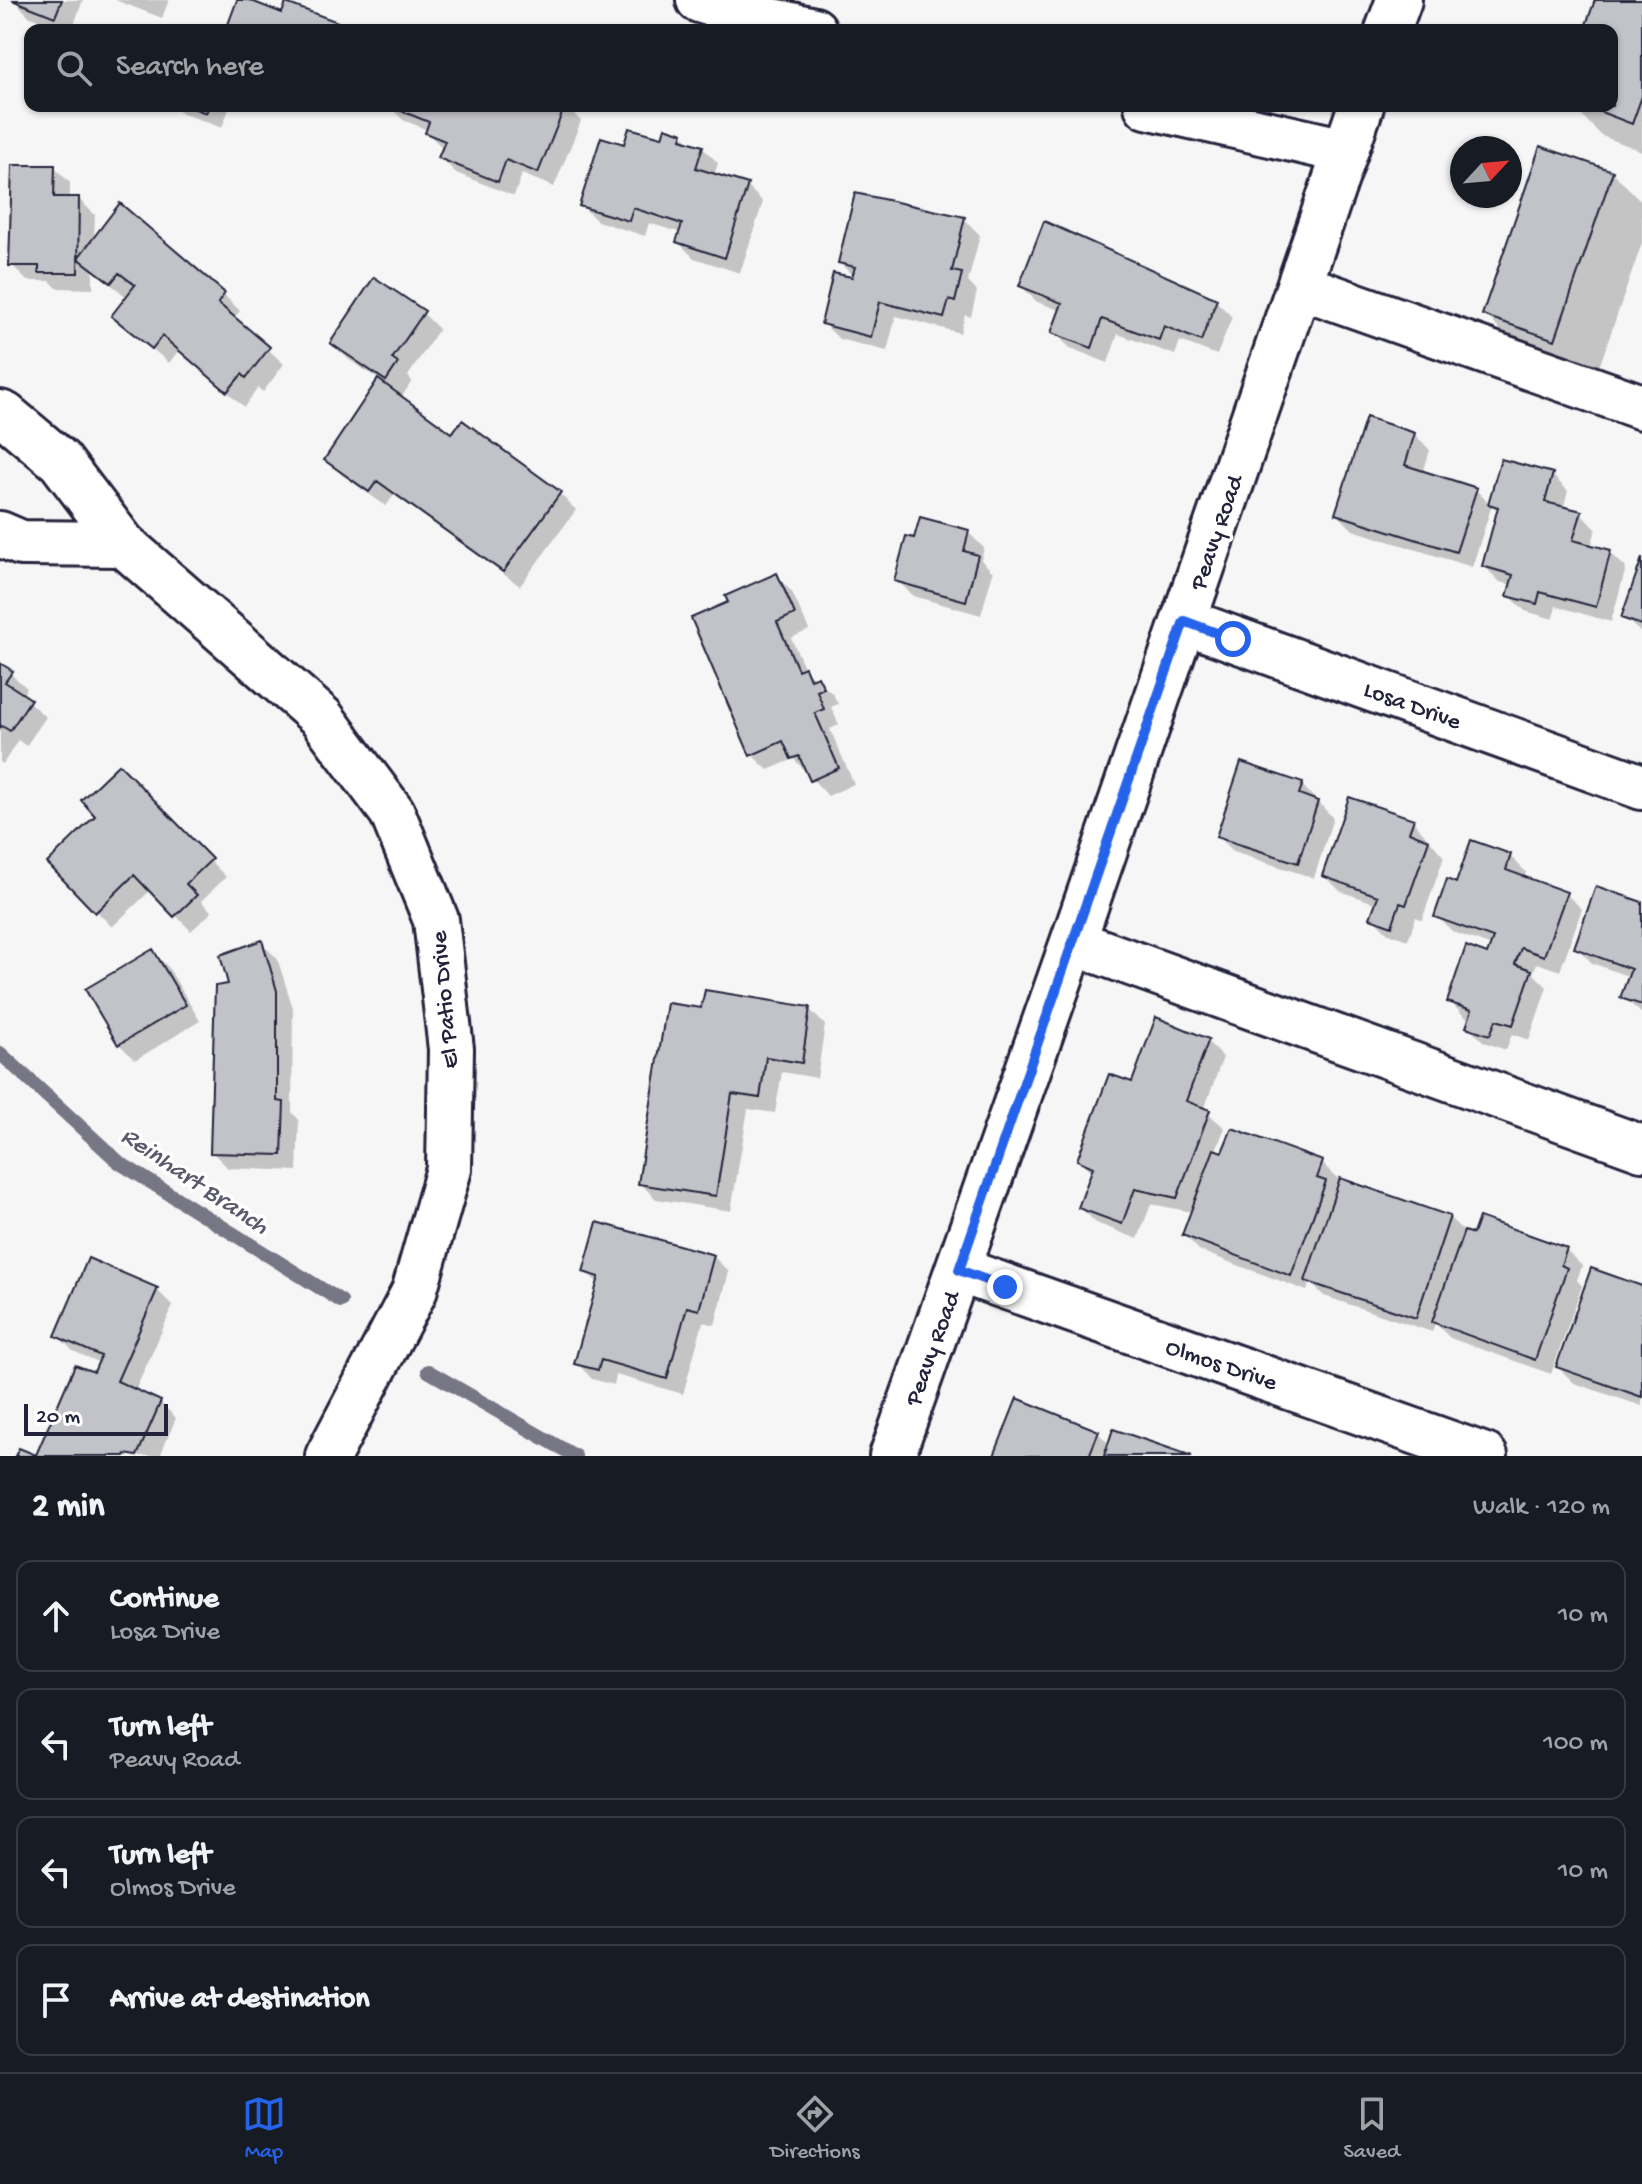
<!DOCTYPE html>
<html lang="en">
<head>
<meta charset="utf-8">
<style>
  :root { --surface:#171b24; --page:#20242c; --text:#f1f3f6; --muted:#9ea1a6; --line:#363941; --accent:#2563eb }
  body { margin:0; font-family:"Gochi Hand",sans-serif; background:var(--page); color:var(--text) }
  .compass { position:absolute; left:1450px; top:136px; width:72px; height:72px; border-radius:50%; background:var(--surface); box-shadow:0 2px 6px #0004; rotate:64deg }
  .scale { position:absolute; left:24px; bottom:20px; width:144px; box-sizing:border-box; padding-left:8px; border:4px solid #22223b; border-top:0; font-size:22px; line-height:28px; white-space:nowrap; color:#22223b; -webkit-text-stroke:6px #fff; paint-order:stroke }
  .stop { position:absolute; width:24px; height:24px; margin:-18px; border:6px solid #2563eb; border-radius:50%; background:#fff }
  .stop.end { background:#2563eb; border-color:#fff; box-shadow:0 2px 8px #0008 }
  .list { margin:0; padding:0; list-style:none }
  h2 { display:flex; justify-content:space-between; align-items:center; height:104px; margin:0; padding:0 32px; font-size:34px }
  h2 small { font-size:26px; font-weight:400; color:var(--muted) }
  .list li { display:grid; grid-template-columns:52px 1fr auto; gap:24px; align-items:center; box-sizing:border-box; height:112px; margin:0 16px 16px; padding:0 16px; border:2px solid var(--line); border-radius:16px }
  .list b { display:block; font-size:30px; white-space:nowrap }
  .list p { margin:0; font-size:26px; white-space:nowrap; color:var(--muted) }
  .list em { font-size:26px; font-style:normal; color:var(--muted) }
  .icon { flex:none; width:44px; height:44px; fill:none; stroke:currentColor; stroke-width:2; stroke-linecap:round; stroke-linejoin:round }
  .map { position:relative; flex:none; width:1642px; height:1456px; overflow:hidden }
  .search { position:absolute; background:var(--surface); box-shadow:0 2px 6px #0004; left:24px; right:24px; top:24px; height:88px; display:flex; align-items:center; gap:20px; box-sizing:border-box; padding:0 28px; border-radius:16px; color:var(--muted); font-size:30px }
  .sheet { height:616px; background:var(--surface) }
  nav { display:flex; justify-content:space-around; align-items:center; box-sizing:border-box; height:112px; border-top:2px solid var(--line); background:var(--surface); font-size:22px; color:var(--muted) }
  nav a { display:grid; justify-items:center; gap:4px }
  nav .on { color:var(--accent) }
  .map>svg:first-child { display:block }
  .shadow { fill:#0003 }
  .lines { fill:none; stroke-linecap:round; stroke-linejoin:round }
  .stream { stroke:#767685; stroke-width:14 }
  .building { fill:#c2c2c9; stroke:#22223b; stroke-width:2 }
  .minor-casing { stroke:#22223b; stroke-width:50 }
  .minor { stroke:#fff; stroke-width:44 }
  .route { stroke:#2563eb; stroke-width:10 }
  .labels { text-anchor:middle; stroke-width:7; stroke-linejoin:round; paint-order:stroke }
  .street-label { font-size:24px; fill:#22223b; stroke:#fff }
  .water-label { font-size:26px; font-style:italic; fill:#5a5a6d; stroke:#fff }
</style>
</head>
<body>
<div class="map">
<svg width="1642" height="1456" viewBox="0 0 1642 1456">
  <rect width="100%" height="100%" fill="#f6f6f7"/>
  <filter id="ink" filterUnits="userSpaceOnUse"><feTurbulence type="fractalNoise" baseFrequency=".0125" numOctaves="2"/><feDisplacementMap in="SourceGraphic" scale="16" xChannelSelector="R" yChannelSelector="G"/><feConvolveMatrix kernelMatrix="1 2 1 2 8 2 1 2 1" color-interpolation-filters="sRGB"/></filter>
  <g filter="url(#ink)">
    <path class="shadow" d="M 14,0 L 83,0 L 72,30 L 30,17 Z
      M 115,0 L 169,0 L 162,18 Z
      M 1597,0 L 1642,0 L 1642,151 L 1602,136 L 1572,106 L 1612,106 L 1612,30 L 1586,30 Z
      M 174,106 L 230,106 L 222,128 L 180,112 Z
      M 389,106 L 566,106 L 581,121 L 554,187 L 522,174 L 514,196 L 456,173 L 440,157 L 444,149 L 427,133 L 428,130 L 403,120 Z
      M 682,134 L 691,144 L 702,147 L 718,163 L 714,176 L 747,186 L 763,202 L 740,273 L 694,258 L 678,242 L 681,233 L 649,223 L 645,236 L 597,221 L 581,205 L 625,147 Z
      M 54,167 L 70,183 L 70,199 L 79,199 L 95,215 L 94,241 L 224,295 L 240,311 L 234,318 L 284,364 L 263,392 L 258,388 L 244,407 L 179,350 L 169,363 L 114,316 L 128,298 L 93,270 L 93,289 L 57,288 L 50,281 L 27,281 L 12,265 Z
      M 1612,172 L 1642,202 L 1642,243 L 1595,379 L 1525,355 L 1485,314 Z
      M 964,219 L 980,235 L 968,282 L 977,291 L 971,317 L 965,315 L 960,333 L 896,316 L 887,351 L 839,339 L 823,323 L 854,280 L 854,277 L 840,263 Z
      M 1021,286 L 1216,301 L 1232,317 L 1217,355 L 1180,341 L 1175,355 L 1118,334 L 1108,363 L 1070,348 L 1054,332 L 1062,311 L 1037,302 Z
      M 423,313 L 439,329 L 408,376 L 412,381 L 401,398 L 453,436 L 462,423 L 560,494 L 576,510 L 520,586 L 394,495 L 386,506 L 342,475 L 327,459 L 380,380 L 348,359 L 332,343 Z
      M 1414,434 L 1430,450 L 1423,473 L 1476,490 L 1490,504 L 1552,475 L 1568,491 L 1563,509 L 1581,513 L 1596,529 L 1591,547 L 1610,552 L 1626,568 L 1611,622 L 1556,606 L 1553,619 L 1525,611 L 1509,595 L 1512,585 L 1500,582 L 1484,566 L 1499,512 L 1492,505 L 1472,567 L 1353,530 L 1337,514 Z
      M 968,532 L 984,548 L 981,560 L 993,572 L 981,615 L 913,596 L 897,580 Z
      M 1642,564 L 1642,634 L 1624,617 Z
      M 776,576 L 792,592 L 809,630 L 791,638 L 806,671 L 833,694 L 838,704 L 831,707 L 839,725 L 830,729 L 854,784 L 828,796 L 794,759 L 768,770 L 752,755 L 731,603 Z
      M 0,665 L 27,688 L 22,696 L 46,717 L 26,746 L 18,740 L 3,764 L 0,762 Z
      M 119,767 L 226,877 L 201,901 L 212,912 L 191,931 L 151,890 L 112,927 L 50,863 L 98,816 Z
      M 1302,785 L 1333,818 L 1314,878 L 1234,852 L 1218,836 Z
      M 1413,821 L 1444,857 L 1422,920 L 1416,917 L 1408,940 L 1388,933 L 1372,917 L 1377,904 L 1340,891 L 1324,875 Z
      M 1510,856 L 1526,872 L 1524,879 L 1566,894 L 1582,909 L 1560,971 L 1537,963 L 1533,973 L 1547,987 L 1529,1040 L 1512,1034 L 1506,1050 L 1484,1042 L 1468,1026 L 1471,1019 L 1465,1017 L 1449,1001 L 1489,956 L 1492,946 L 1453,932 L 1437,916 L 1457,886 Z
      M 1642,904 L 1642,1014 L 1623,997 L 1630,977 L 1592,963 L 1576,947 Z
      M 261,943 L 277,958 L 293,1008 L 292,1112 L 299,1120 L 297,1171 L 228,1168 L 212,1152 L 231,986 Z
      M 152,951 L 168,967 L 200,1021 L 135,1060 L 119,1044 L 88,990 Z
      M 809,1009 L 825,1025 L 817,1078 L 782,1072 L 775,1113 L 748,1109 L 731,1211 L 656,1199 L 640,1183 L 703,1011 Z
      M 1207,1041 L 1223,1057 L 1204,1110 L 1225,1128 L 1215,1152 L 1322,1163 L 1341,1182 L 1449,1217 L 1466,1234 L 1566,1250 L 1582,1266 L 1577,1280 L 1582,1286 L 1551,1374 L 1450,1338 L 1435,1323 L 1432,1332 L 1324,1296 L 1310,1282 L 1307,1291 L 1200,1251 L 1184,1235 L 1192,1212 L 1151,1204 L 1138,1239 L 1096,1223 L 1080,1207 L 1093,1173 L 1079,1160 L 1133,1085 Z
      M 713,1256 L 729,1272 L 715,1325 L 703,1322 L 683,1394 L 616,1375 L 614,1385 L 592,1379 L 577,1363 L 599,1284 L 585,1271 Z
      M 1642,1288 L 1642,1406 L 1574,1383 L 1558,1367 Z
      M 157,1290 L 173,1306 L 135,1391 L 160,1402 L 176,1418 L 160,1456 L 38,1456 L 95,1375 L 100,1363 L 73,1351 L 57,1335 Z
      M 1098,1433 L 1110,1445 L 1186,1456 L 996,1456 Z"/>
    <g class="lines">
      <path class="stream" d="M 0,1053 L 120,1163 L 341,1301
        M 428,1371 L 575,1456"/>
    </g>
    <path class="building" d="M 12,0 L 62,0 L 55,17 Z
      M 237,0 L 249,0 L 282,13 L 286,3 L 338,22 L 335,30 L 226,30 Z
      M 1595,0 L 1642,0 L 1642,96 L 1632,124 L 1585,106 L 1612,106 L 1612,30 L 1584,30 Z
      M 188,106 L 209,106 L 206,113 Z
      M 389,106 L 565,106 L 538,173 L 506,160 L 498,182 L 438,158 L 445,141 L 425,133 L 429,122 Z
      M 665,127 L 683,133 L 681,139 L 703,146 L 696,168 L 748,184 L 725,258 L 676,242 L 682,224 L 633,208 L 629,221 L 579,206 L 601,137 L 624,144 L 629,128 L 662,137 Z
      M 1540,146 L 1613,171 L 1555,340 L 1482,315 Z
      M 12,165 L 55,165 L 54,197 L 79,197 L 78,273 L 39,273 L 39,266 L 9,266 Z
      M 855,193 L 965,217 L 952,271 L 962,273 L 955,302 L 949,300 L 944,318 L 880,302 L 871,337 L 821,324 L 833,273 L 852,277 L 855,267 L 838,263 Z
      M 120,203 L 225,293 L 218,303 L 270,347 L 246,378 L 242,374 L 227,392 L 162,336 L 152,349 L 111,316 L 135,285 L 119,273 L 111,283 L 78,258 Z
      M 1044,221 L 1217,299 L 1201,341 L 1164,326 L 1159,340 L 1102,319 L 1092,348 L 1051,333 L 1062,303 L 1019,286 Z
      M 374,277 L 425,311 L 392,359 L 398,363 L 386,381 L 330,343 Z
      M 378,379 L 452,433 L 462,420 L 561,492 L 503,572 L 377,481 L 369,492 L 324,460 Z
      M 1366,417 L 1415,433 L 1405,465 L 1477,488 L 1456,552 L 1335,514 Z
      M 1501,459 L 1553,473 L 1545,502 L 1582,511 L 1573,540 L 1611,550 L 1596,607 L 1540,592 L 1537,604 L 1507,596 L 1513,575 L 1482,566 L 1498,507 L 1488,504 Z
      M 920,517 L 969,530 L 964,551 L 978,555 L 966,601 L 894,581 L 906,536 L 914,538 Z
      M 1642,558 L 1642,625 L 1621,618 Z
      M 777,573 L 795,614 L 777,622 L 798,670 L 805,667 L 810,679 L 818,676 L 824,688 L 817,691 L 824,709 L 815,713 L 839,768 L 810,781 L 799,756 L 791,759 L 783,741 L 750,756 L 691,618 L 728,602 L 725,596 Z
      M 0,663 L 13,671 L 5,682 L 31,699 L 10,731 L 2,726 L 0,728 Z
      M 1241,762 L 1303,783 L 1299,794 L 1318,801 L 1298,863 L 1216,837 Z
      M 119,764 L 212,859 L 186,884 L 197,895 L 174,917 L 134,875 L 95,913 L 47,863 L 95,816 L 81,800 Z
      M 1349,797 L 1414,819 L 1409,832 L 1429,840 L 1406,905 L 1400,903 L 1392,926 L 1370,918 L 1378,896 L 1322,876 Z
      M 1471,840 L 1511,854 L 1506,870 L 1567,892 L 1544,956 L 1521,948 L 1515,964 L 1532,970 L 1513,1025 L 1496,1020 L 1490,1035 L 1466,1027 L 1472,1010 L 1447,1002 L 1466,946 L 1487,954 L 1493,938 L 1434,917 L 1447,879 L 1456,883 Z
      M 1596,886 L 1642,902 L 1642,1005 L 1620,998 L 1631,969 L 1574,948 Z
      M 262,940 L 277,991 L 277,1101 L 284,1102 L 282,1155 L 210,1153 L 215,986 L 228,984 L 220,955 Z
      M 153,949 L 186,1005 L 118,1045 L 85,989 Z
      M 705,990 L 810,1007 L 802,1063 L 766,1057 L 760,1098 L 732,1094 L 716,1196 L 638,1184 L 667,1003 L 701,1008 Z
      M 1156,1017 L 1209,1039 L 1186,1101 L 1210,1110 L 1177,1198 L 1135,1189 L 1122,1224 L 1078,1208 L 1093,1167 L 1077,1160 L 1109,1074 L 1132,1082 Z
      M 1232,1128 L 1323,1161 L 1317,1178 L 1326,1181 L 1291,1276 L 1182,1235 L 1214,1149 L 1222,1152 Z
      M 1340,1178 L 1450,1216 L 1416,1318 L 1305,1281 Z
      M 1479,1217 L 1567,1248 L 1561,1265 L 1567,1268 L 1535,1360 L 1432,1322 L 1464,1231 L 1473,1234 Z
      M 597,1222 L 714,1255 L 699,1310 L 687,1307 L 667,1379 L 601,1360 L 598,1370 L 574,1364 L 599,1277 L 583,1272 Z
      M 88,1258 L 158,1288 L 117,1381 L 161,1401 L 137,1456 L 126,1454 L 125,1456 L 15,1456 L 19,1448 L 36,1455 L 75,1365 L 94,1372 L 101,1356 L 55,1336 Z
      M 1591,1268 L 1642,1286 L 1642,1397 L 1556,1367 Z
      M 1017,1398 L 1099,1431 L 1089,1456 L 994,1456 Z
      M 1113,1429 L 1192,1456 L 1104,1456 Z"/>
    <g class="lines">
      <defs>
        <path id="minor" d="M 699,0 L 750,16 L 814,30
          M 1388,30 L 1399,0
          M 1147,106 L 1345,151
          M 1300,286 L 1642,407
          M 0,413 L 5,415 L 60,461 L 123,544 L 21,543 L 0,534
          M 123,544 L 321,717 L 392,812 L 436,920 L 451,1049 L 449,1169 L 414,1292 L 328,1456
          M 1184,621 L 1642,787
          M 1073,942 L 1642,1148
          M 959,1270 L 1485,1456
          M 892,1456 L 1073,942 L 1361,106"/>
      </defs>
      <use href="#minor" class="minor-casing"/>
      <use href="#minor" class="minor"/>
    </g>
  </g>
  <g class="lines" filter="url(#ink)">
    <path class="route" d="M 1005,1287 L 959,1270 L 1184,621 L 1233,639"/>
  </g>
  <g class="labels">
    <g class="street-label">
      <text transform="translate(1215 532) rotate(-71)" y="8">Peavy Road</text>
      <text transform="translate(1413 704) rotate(20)" y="8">Losa Drive</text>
      <text transform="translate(443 1000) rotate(-95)" y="8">El Patio Drive</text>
      <text transform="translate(931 1348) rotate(-70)" y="8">Peavy Road</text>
      <text transform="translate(1222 1363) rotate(19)" y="8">Olmos Drive</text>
    </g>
    <g class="water-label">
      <text transform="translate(196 1179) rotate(34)" y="9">Reinhart Branch</text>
    </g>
  </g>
</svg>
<svg class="compass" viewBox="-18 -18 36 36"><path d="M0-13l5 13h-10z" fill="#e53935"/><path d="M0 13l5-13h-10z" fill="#9ea1a6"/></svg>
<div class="scale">20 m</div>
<div class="stop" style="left:1233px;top:639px"></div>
<div class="stop end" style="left:1005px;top:1287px"></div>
<div class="search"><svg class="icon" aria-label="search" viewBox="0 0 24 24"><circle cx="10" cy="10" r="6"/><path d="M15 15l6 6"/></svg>Search here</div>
</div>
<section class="sheet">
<h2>2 min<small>Walk · 120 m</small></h2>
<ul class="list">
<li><svg class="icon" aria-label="ahead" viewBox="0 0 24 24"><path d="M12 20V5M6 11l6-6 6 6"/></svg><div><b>Continue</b><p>Losa Drive</p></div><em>10 m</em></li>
<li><svg class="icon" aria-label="left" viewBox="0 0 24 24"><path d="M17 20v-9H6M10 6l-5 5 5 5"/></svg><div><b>Turn left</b><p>Peavy Road</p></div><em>100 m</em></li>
<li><svg class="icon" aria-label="left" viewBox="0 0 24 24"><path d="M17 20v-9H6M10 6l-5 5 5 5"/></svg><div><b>Turn left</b><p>Olmos Drive</p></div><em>10 m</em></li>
<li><svg class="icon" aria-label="arrive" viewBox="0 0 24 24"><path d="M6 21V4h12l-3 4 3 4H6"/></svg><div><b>Arrive at destination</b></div></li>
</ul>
</section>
<nav>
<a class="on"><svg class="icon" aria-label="map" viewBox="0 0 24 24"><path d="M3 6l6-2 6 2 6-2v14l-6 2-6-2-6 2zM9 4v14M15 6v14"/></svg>Map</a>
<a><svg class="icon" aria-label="directions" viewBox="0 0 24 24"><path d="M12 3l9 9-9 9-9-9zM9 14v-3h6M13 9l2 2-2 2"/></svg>Directions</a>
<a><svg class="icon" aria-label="saved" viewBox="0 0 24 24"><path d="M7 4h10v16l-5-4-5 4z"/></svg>Saved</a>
</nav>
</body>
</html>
